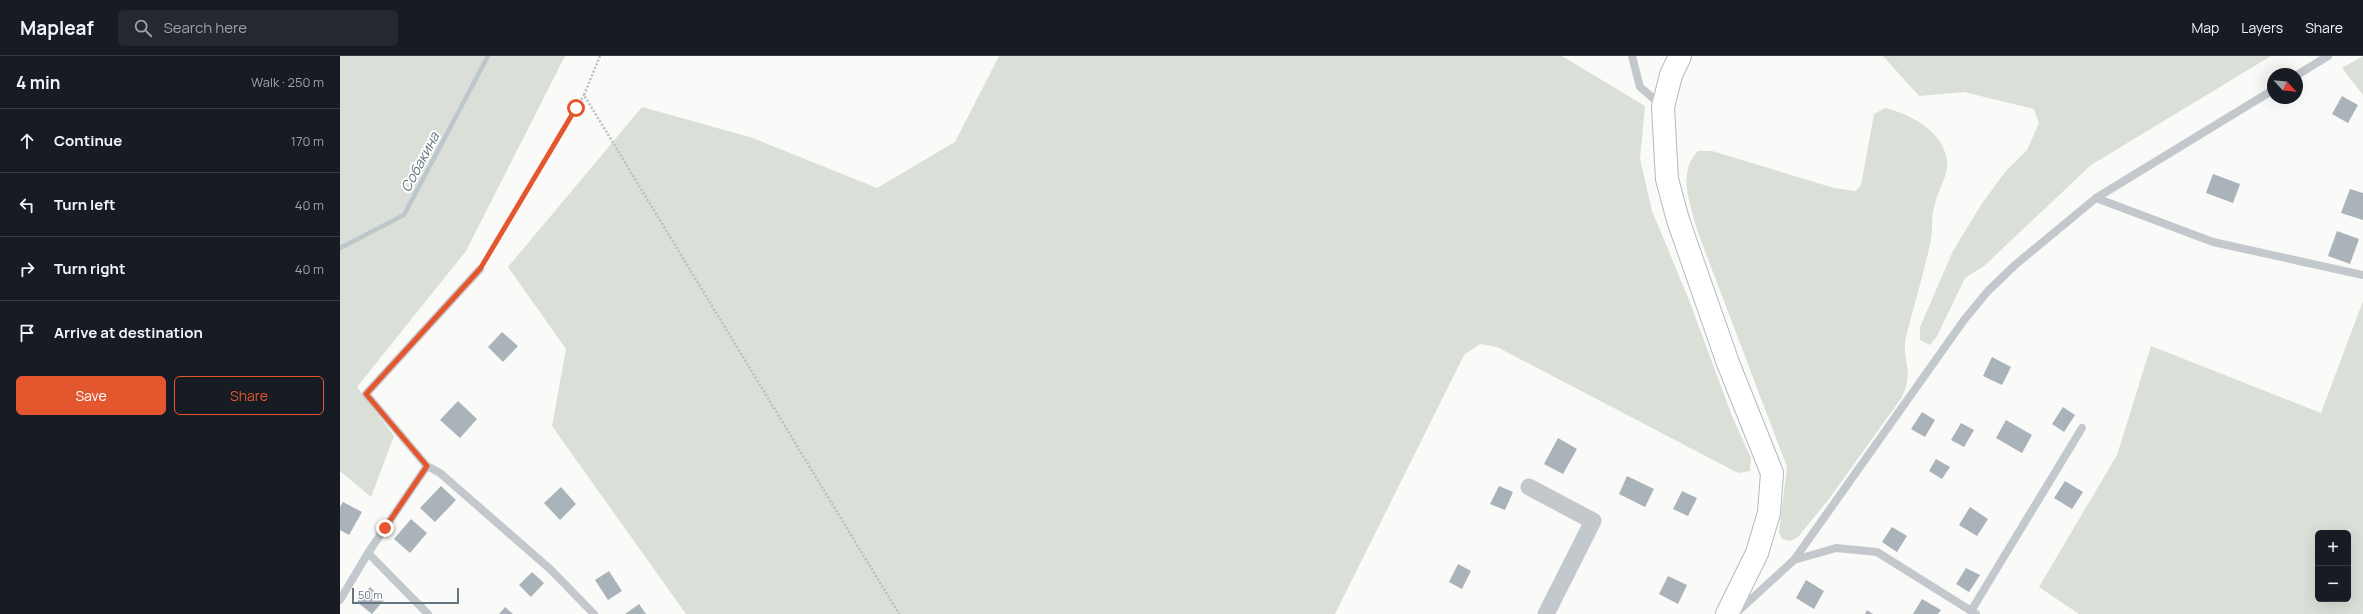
<!DOCTYPE html>
<html lang="en">
<head>
<meta charset="utf-8">
<style>
  :root { --surface:#171b24; --page:#242831; --text:#f1f3f6; --muted:#9ea1a6; --line:#363941; --accent:#e4572e }
  body { margin:0; font-family:Manrope,sans-serif; background:var(--page); color:var(--text) }
  .controls { position:absolute; right:12px; bottom:12px; display:grid; overflow:hidden; border-radius:6px; box-shadow:0 4px 16px #0002 }
  .controls button { width:36px; height:36px; display:grid; place-items:center; padding:0; border:0; border-bottom:1px solid var(--line); background:var(--surface); color:var(--text); font:20px sans-serif }
  .compass { position:absolute; left:1927px; top:12px; width:36px; height:36px; border-radius:50%; background:var(--surface); box-shadow:0 4px 16px #0002; rotate:116deg }
  .scale { position:absolute; left:12px; bottom:10px; width:107px; box-sizing:border-box; padding-left:4px; border:2px solid #657683; border-top:0; font-size:11px; line-height:14px; white-space:nowrap; color:#657683; -webkit-text-stroke:3px #fff; paint-order:stroke }
  .stop { position:absolute; width:12px; height:12px; margin:-9px; border:3px solid #e4572e; border-radius:50%; background:#fff }
  .stop.end { background:#e4572e; border-color:#fff; box-shadow:0 1px 4px #0008 }
  .list { margin:0; padding:0; list-style:none }
  h2 { display:flex; justify-content:space-between; align-items:center; height:52px; margin:0; padding:0 16px; font-size:17px }
  h2 small { font-size:13px; font-weight:400; color:var(--muted) }
  .list li { display:grid; grid-template-columns:26px 1fr auto; gap:12px; align-items:center; box-sizing:border-box; height:64px; padding:0 16px; border-top:1px solid var(--line) }
  .list b { display:block; font-size:15px; white-space:nowrap }
  .list em { font-size:13px; font-style:normal; color:var(--muted) }
  .actions { display:flex; gap:8px; padding:12px 16px }
  .actions a { flex:1; padding:9px 0; border:1px solid var(--accent); border-radius:6px; text-align:center; font-size:14px; color:var(--accent) }
  .actions .main { background:var(--accent); color:#fff }
  .icon { flex:none; width:22px; height:22px; fill:none; stroke:currentColor; stroke-width:2; stroke-linecap:round; stroke-linejoin:round }
  .map { position:relative; flex:none; width:2023px; height:558px; overflow:hidden }
  header { display:flex; align-items:center; gap:24px; box-sizing:border-box; height:56px; padding:0 20px; background:var(--surface); border-bottom:1px solid var(--line) }
  header strong { font-size:19px }
  nav { display:flex; gap:22px; margin-inline-start:auto; font-size:14px }
  .search { width:280px; height:36px; background:var(--page); display:flex; align-items:center; gap:10px; box-sizing:border-box; padding:0 14px; border-radius:6px; color:var(--muted); font-size:15px }
  main { display:flex }
  aside { flex:1; background:var(--surface) }
  .map>svg:first-child { display:block }
  .green { fill:#dadfd7; fill-rule:evenodd }
  .lines { fill:none; stroke-linecap:round; stroke-linejoin:round }
  .stream { stroke:#bbc7cb; stroke-width:4.5 }
  .building { fill:#aab3b9 }
  .secondary-casing { stroke:#b3babf; stroke-width:24 }
  .path { stroke:#bbbfc2; stroke-width:2.5; stroke-dasharray:2 2; stroke-linecap:butt }
  .service { stroke:#c3c8cc; stroke-width:8 }
  .minor { stroke:#c3c8cc; stroke-width:17 }
  .secondary { stroke:#fff; stroke-width:22 }
  .route { stroke:#e4572e; stroke-width:5 }
  .labels { text-anchor:middle; stroke-width:4; stroke-linejoin:round; paint-order:stroke }
  .water-label { font-size:14px; font-style:italic; fill:#60757c; stroke:#fff }
</style>
</head>
<body>
<header>
<strong>Mapleaf</strong>
<div class="search"><svg class="icon" aria-label="search" viewBox="0 0 24 24"><circle cx="10" cy="10" r="6"/><path d="M15 15l6 6"/></svg>Search here</div>
<nav><a>Map</a><a>Layers</a><a>Share</a></nav>
</header>
<main>
<aside>
<h2>4 min<small>Walk · 250 m</small></h2>
<ul class="list">
<li><svg class="icon" aria-label="ahead" viewBox="0 0 24 24"><path d="M12 20V5M6 11l6-6 6 6"/></svg><div><b>Continue</b></div><em>170 m</em></li>
<li><svg class="icon" aria-label="left" viewBox="0 0 24 24"><path d="M17 20v-9H6M10 6l-5 5 5 5"/></svg><div><b>Turn left</b></div><em>40 m</em></li>
<li><svg class="icon" aria-label="right" viewBox="0 0 24 24"><path d="M7 20v-9h11M14 6l5 5-5 5"/></svg><div><b>Turn right</b></div><em>40 m</em></li>
<li><svg class="icon" aria-label="arrive" viewBox="0 0 24 24"><path d="M6 21V4h12l-3 4 3 4H6"/></svg><div><b>Arrive at destination</b></div></li>
</ul>
<div class="actions"><a class="main">Save</a><a>Share</a></div>
</aside>
<div class="map">
<svg width="2023" height="558" viewBox="0 0 2023 558">
  <rect width="100%" height="100%" fill="#fafaf8"/>
  <path class="green" d="M 0,0 L 225,0 L 126,195 L 17,331 L 54,380 L 31,441 L 0,415 Z
    M 659,0 L 1222,0 L 1305,50 L 1300,103 L 1312,155 L 1349,244 L 1392,360 L 1411,402 L 1410,415 L 1398,417 L 1157,291 L 1140,288 L 1124,299 L 995,558 L 346,558 L 212,370 L 226,293 L 168,211 L 302,51 L 413,82 L 537,132 L 615,86 Z
    M 1543,0 L 1931,0 L 1751,109 L 1644,210 L 1625,222 L 1597,280 L 1590,289 L 1580,284 L 1580,271 L 1613,195 L 1641,149 L 1665,116 L 1687,94 L 1699,67 L 1694,53 L 1624,36 L 1579,40 Z
    M 2023,0 L 2023,39 L 2002,12 Z
    M 1545,52 C 1570,58 1603,75 1607,104 C 1609,119 1598,134 1595,148 C 1591,159 1593,172 1591,184 C 1584,217 1574,249 1566,281 C 1561,303 1575,314 1562,341 L 1489,443 L 1458,481 L 1450,485 L 1442,483 L 1439,476 L 1447,411 L 1357,174 C 1350,148 1337,116 1358,95 L 1372,95 L 1494,132 L 1515,135 L 1521,129 L 1534,58 Z
    M 2023,245 L 2023,558 L 1739,558 L 1699,531 L 1777,399 L 1811,290 L 1981,357 ZM 1978,477 L 2008,477 L 2008,543 L 1978,543 Z"/>
  <g class="lines">
    <path class="stream" d="M 0,192 L 64,159 L 148,0"/>
  </g>
  <path class="building" d="M 2002,40 L 2018,49 L 2008,67 L 1992,58 Z
    M 1873,118 L 1900,128 L 1893,147 L 1866,137 Z
    M 2010,133 L 2023,137 L 2023,164 L 2001,157 Z
    M 1997,175 L 2019,183 L 2010,208 L 1988,200 Z
    M 162,276 L 178,290 L 163,306 L 148,291 Z
    M 1652,301 L 1671,311 L 1662,329 L 1643,320 Z
    M 118,345 L 137,363 L 120,382 L 100,364 Z
    M 1723,351 L 1735,359 L 1724,376 L 1712,368 Z
    M 1582,356 L 1595,364 L 1585,381 L 1571,373 Z
    M 1666,364 L 1692,379 L 1682,397 L 1656,382 Z
    M 1621,367 L 1634,374 L 1624,391 L 1611,384 Z
    M 1218,382 L 1237,393 L 1223,418 L 1204,408 Z
    M 1596,403 L 1610,411 L 1602,423 L 1589,415 Z
    M 1287,420 L 1314,433 L 1305,451 L 1279,438 Z
    M 1725,425 L 1743,436 L 1732,453 L 1714,442 Z
    M 101,430 L 116,444 L 95,466 L 80,452 Z
    M 1159,430 L 1173,436 L 1165,454 L 1150,448 Z
    M 221,431 L 236,448 L 220,464 L 204,447 Z
    M 1342,435 L 1357,442 L 1348,460 L 1333,453 Z
    M 3,446 L 22,456 L 9,479 L 0,474 L 0,451 Z
    M 1630,451 L 1648,463 L 1637,480 L 1619,469 Z
    M 71,463 L 87,477 L 70,497 L 54,483 Z
    M 1552,471 L 1567,480 L 1557,496 L 1542,486 Z
    M 1118,508 L 1131,515 L 1122,533 L 1109,526 Z
    M 1626,512 L 1640,519 L 1629,536 L 1616,528 Z
    M 269,515 L 282,535 L 268,544 L 255,524 Z
    M 192,516 L 204,527 L 191,541 L 179,529 Z
    M 1328,520 L 1347,529 L 1338,548 L 1319,538 Z
    M 1466,524 L 1484,535 L 1474,553 L 1456,542 Z
    M 30,531 L 44,544 L 32,558 L 17,546 Z
    M 1582,543 L 1601,554 L 1598,558 L 1573,558 Z
    M 299,548 L 306,558 L 285,558 Z
    M 165,551 L 173,558 L 159,558 Z
    M 1527,554 L 1533,558 L 1525,558 Z"/>
  <g class="lines">
    <defs>
      <path id="secondary" d="M 1340,0 L 1331,19 L 1323,51 L 1327,123 L 1338,164 L 1388,307 L 1432,417 L 1429,457 L 1417,497 L 1387,558"/>
    </defs>
    <use href="#secondary" class="secondary-casing"/>
    <path class="path" d="M 260,0 L 244,39 L 559,558
      M 145,205 L 244,39"/>
    <path class="service" d="M 1292,0 L 1300,31 L 1321,49
      M 1957,19 L 1988,0
      M 1756,142 L 1873,186 L 2023,219
      M 140,213 L 26,338 L 87,410 L 100,417 L 210,513 L 254,558
      M 87,410 L 28,497 L 88,558
      M 1454,504 L 1496,492 L 1537,496 L 1636,558
      M 0,544 L 28,497
      M 1631,555 L 1742,372
      M 1395,558 L 1454,504 L 1624,264 L 1648,235 L 1675,209 L 1756,142 L 1933,34"/>
    <path class="minor" d="M 1189,431 L 1253,465 L 1206,558"/>
    <use href="#secondary" class="secondary"/>
  </g>
  <g class="lines">
    <path class="route" d="M 45,472 L 87,410 L 26,338 L 140,213 L 236,52"/>
  </g>
  <g class="labels">
    <g class="water-label">
      <text transform="translate(80 106) rotate(-62)" y="5">Собакина</text>
    </g>
  </g>
</svg>
<div class="controls">
<button>+</button>
<button>−</button>
</div>
<svg class="compass" viewBox="-18 -18 36 36"><path d="M0-13l5 13h-10z" fill="#e53935"/><path d="M0 13l5-13h-10z" fill="#9ea1a6"/></svg>
<div class="scale">50 m</div>
<div class="stop" style="left:236px;top:52px"></div>
<div class="stop end" style="left:45px;top:472px"></div>
</div>
</main>
</body>
</html>
